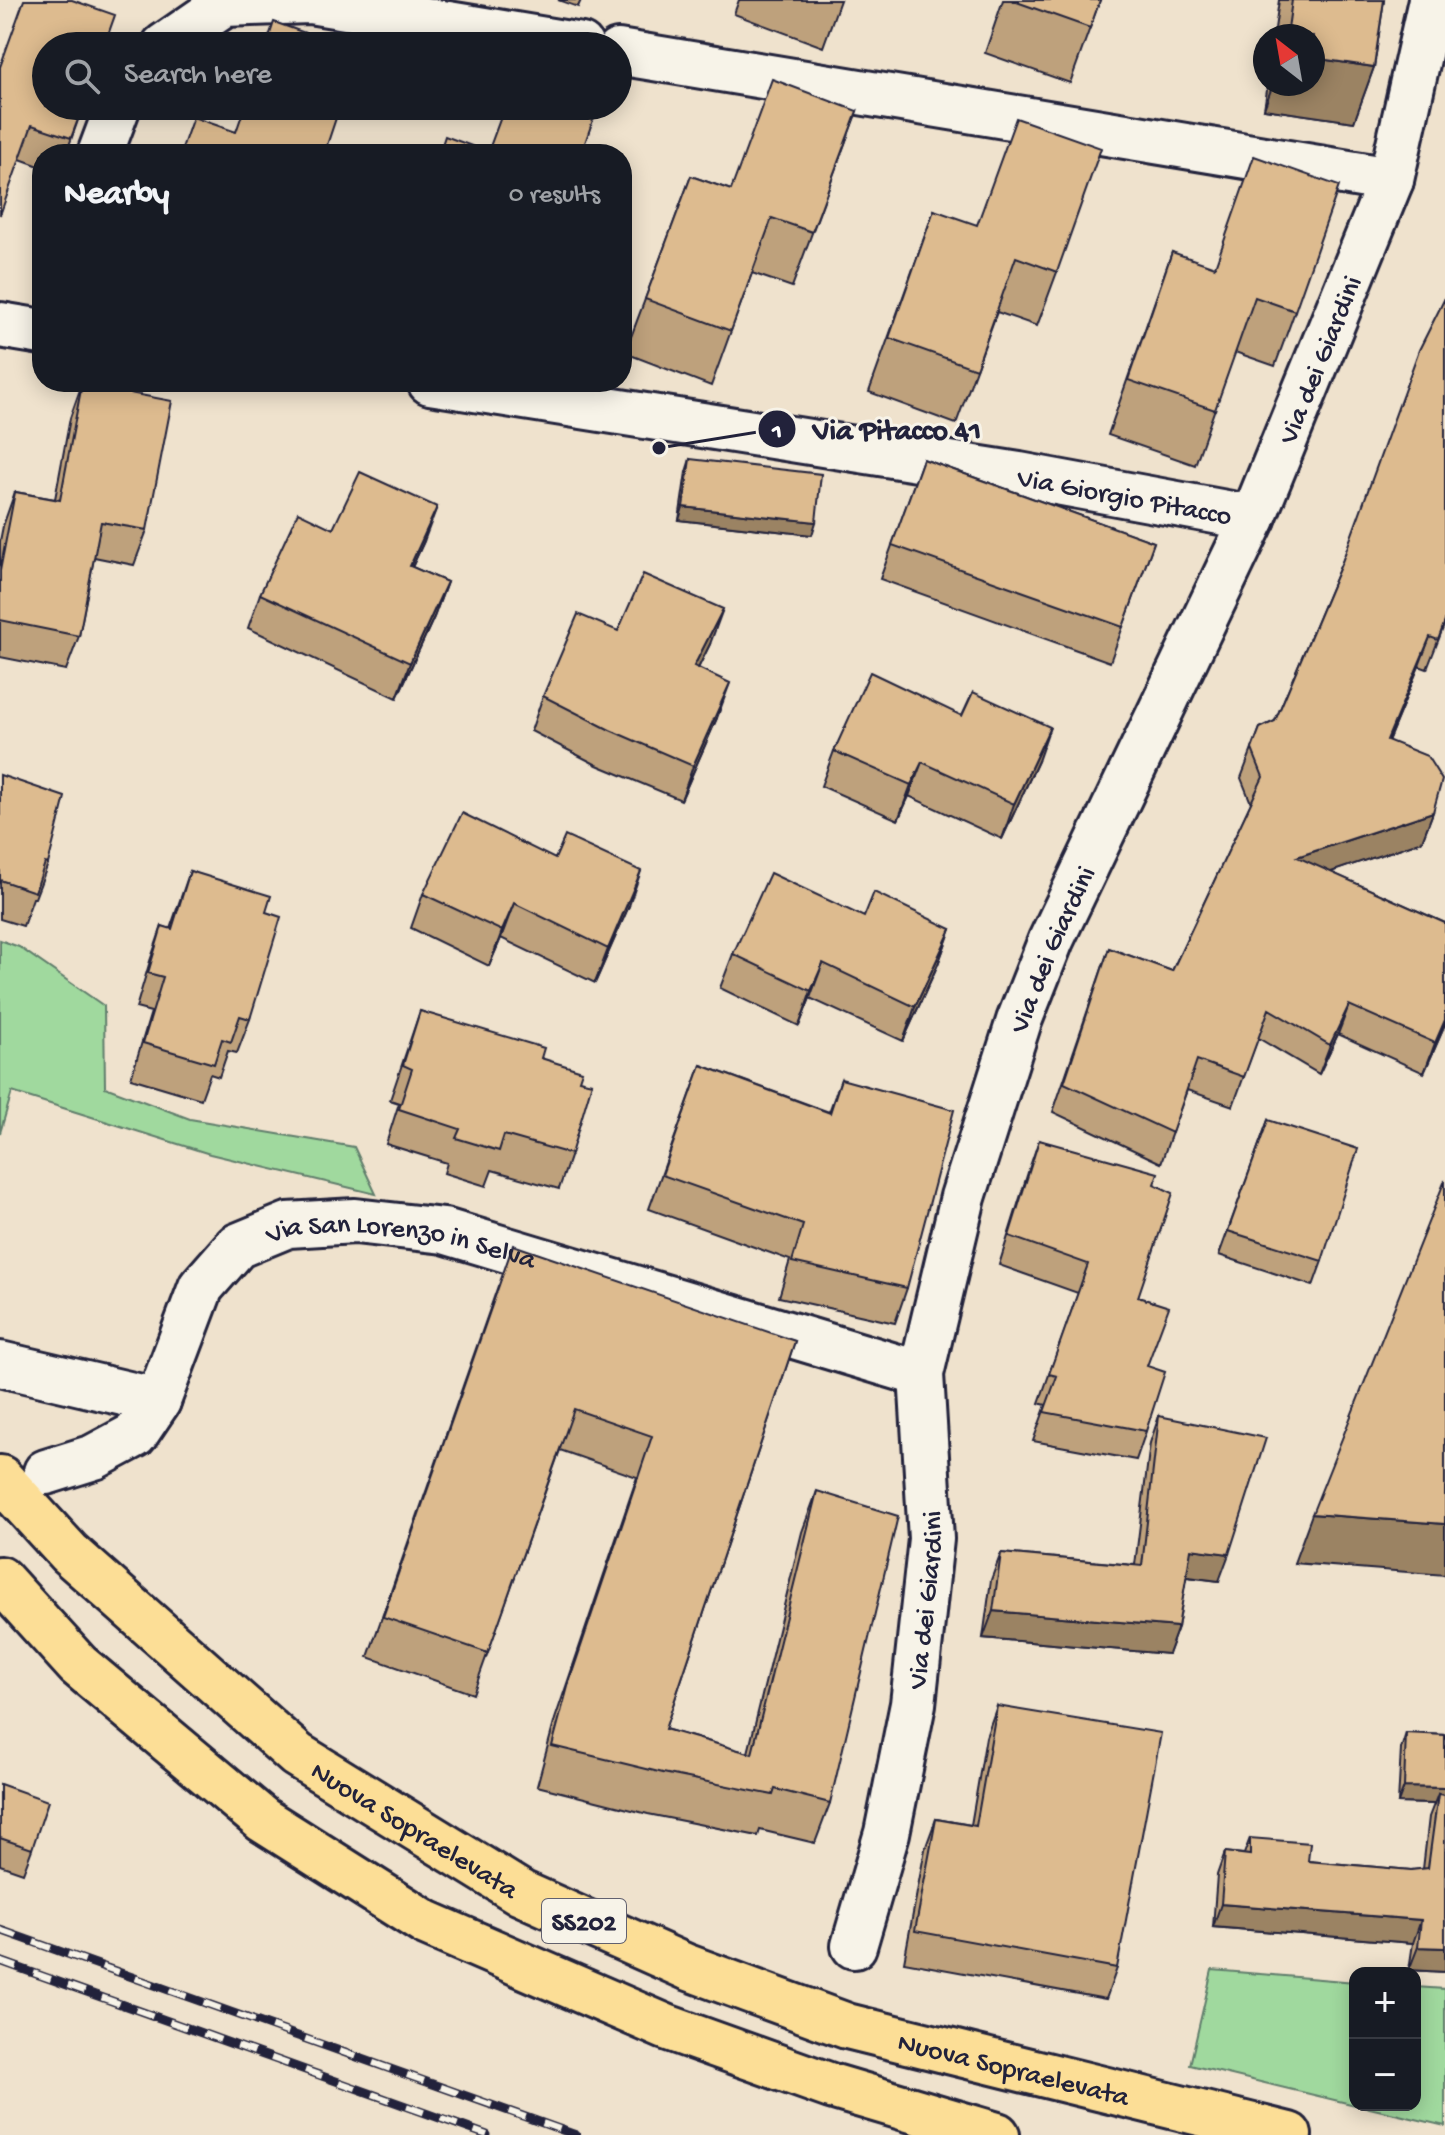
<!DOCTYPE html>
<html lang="en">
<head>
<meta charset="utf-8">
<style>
  :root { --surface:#171b24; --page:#242831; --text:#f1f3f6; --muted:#9ea1a6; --line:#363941 }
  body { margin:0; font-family:"Gochi Hand",sans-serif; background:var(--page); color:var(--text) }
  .controls { position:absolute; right:24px; bottom:24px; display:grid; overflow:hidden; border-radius:16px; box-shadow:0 4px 20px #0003 }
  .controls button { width:72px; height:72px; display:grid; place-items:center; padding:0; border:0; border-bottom:2px solid var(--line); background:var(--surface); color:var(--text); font:40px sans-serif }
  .compass { position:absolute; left:1253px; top:24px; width:72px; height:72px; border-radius:50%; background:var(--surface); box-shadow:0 4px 20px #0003; rotate:329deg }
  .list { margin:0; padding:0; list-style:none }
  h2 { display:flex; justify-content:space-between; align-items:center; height:104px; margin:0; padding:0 32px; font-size:34px }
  h2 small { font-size:26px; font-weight:400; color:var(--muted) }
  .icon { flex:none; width:44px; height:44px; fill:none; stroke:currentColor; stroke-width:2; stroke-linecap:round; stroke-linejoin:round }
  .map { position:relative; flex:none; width:1445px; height:2135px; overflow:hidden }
  .search { position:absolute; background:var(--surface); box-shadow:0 4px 20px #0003; left:32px; top:32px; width:600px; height:88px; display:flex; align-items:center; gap:20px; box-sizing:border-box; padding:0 28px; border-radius:44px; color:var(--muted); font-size:30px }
  .panel { position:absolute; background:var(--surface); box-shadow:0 4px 20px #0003; left:32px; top:144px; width:600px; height:248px; border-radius:32px }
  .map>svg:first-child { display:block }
  .green { fill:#a0d99e; stroke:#617e6c; stroke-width:2 }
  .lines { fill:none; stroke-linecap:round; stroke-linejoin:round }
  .street-casing { stroke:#22223b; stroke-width:50 }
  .highway-casing { stroke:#22223b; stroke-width:50 }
  .street { stroke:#f7f3e8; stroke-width:44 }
  .highway { stroke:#fcde96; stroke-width:44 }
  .rail-casing { stroke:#22223b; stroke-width:9 }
  .rail { stroke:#f7f3e8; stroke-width:6; stroke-dasharray:18; stroke-linecap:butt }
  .wall { fill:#bea17b; stroke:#22223b; stroke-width:2 }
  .shaded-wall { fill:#9b8364; stroke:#22223b; stroke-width:2 }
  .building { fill:#ddbb8f; stroke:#22223b; stroke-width:2 }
  .labels { text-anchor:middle; stroke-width:6; stroke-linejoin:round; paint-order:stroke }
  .shield { fill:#f7f3e8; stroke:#62616f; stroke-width:2 }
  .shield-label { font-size:26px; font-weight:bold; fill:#22223b }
  .street-label { font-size:28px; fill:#22223b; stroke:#f7f3e8 }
  .leader { fill:none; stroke:#22223b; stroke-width:3 }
  .callout-dot { fill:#22223b; stroke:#f7f3e8; stroke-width:3 }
  .mark-label { font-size:24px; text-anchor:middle; font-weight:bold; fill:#fff }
  .callout-label { font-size:30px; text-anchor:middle; font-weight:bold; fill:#22223b; stroke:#f7f3e8; stroke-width:6; stroke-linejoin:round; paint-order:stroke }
</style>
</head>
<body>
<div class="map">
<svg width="1445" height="2135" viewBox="0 0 1445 2135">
  <rect width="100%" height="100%" fill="#efe2cd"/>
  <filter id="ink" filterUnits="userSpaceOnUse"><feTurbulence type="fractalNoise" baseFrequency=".0125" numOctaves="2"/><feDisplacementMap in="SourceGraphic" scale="16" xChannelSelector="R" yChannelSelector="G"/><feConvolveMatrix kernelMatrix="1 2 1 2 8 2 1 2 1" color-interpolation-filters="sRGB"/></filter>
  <g filter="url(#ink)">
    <path class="green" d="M 0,940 L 19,947 L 104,1006 L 105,1087 L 190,1119 L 354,1147 L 376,1194 L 210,1154 L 12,1092 L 0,1133 Z
      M 1212,1970 L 1355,1982 L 1355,2105 L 1190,2065 Z
      M 1415,1987 L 1445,1989 L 1445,2126 L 1357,2105 L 1415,2105 Z"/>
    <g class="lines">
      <defs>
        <g id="street">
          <path d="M 164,46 L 225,4 L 310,1 L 581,46"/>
          <path d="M 618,52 L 1391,180"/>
          <path d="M 100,154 L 118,106"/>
          <path d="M 0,325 L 42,332"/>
          <path id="s1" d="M 430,382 L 1019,475 L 1253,518"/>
          <path d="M 0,1364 L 158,1401 L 135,1435 L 94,1457 L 46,1472"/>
          <path id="s2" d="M 158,1401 L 201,1287 L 237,1246 L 288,1225 L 355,1221 L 444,1231 L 921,1374"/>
          <path id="s3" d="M 854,1946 L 887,1833 L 913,1704 L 931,1539 L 921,1374 L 963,1197 L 1019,1021 L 1051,940 L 1253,518 L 1391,180 L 1431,0"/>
        </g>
        <g id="highway">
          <path id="s4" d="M 0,1478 L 69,1553 L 297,1755 L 521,1893 L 687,1967 L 847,2026 L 1289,2135"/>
          <path d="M 0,1579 L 78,1665 L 263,1820 L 426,1923 L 666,2027 L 831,2086 L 997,2135"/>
        </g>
      </defs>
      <use href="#street" class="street-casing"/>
      <use href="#highway" class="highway-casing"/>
      <use href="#street" class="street"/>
      <use href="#highway" class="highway"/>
      <defs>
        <path id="rail" d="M 0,1930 L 576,2135
          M 0,1961 L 487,2135"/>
      </defs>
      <use href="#rail" class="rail-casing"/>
      <use href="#rail" class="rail"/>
    </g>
    <path class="wall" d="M 558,0 L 581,0 L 578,7 Z
      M 739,0 L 840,0 L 823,47 L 734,14 Z
      M 1003,0 L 1100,0 L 1070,83 L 985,53 Z
      M 1279,0 L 1384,0 L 1374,67 L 1354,122 L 1264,109 L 1268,84 L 1313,84 L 1313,36 L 1274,36 Z
      M 0,66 L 83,106 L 66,154 L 42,154 L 42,167 L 20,159 Z
      M 857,111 L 792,287 L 752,273 L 711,386 L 625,353 L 691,176 L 731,190 Z
      M 934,210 L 1057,272 L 1037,326 L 997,312 L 956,424 L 869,392 Z
      M 1172,252 L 1295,311 L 1275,366 L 1235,352 L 1195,465 L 1108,435 Z
      M 1445,298 L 1445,623 L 1427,669 L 1419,666 L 1388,741 L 1433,812 L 1422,841 L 1330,872 L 1445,923 L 1445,1025 L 1424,1073 L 1338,1034 L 1319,1074 L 1258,1038 L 1233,1106 L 1187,1090 L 1161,1163 L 1053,1112 L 1109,948 L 1172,971 L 1251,803 L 1241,778 L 1260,728 L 1275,721 L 1342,562 Z
      M 82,384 L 147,530 L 134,565 L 94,557 L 79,636 L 66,670 L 0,657 L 0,541 L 3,526 L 15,492 L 55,499 L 70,418 Z
      M 690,459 L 812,535 L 679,520 L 686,472 Z
      M 923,459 L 1154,542 L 1110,662 L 880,579 Z
      M 333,529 L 424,541 L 412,567 L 447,582 L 434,617 L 397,698 L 248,628 L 260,594 Z
      M 618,631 L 710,644 L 698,668 L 717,718 L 681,800 L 597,765 L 531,731 L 543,696 Z
      M 834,751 L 1038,761 L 1002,839 L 909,796 L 898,820 L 821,786 Z
      M 0,775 L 48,864 L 35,898 L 33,898 L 23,926 L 0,919 Z
      M 190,871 L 266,912 L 250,1019 L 237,1053 L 228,1051 L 219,1077 L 210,1074 L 201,1099 L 131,1078 L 151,1012 L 136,1008 L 150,961 L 162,926 L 170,929 Z
      M 423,894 L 629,906 L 595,983 L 501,938 L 489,966 L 411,928 Z
      M 864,917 L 951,929 L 938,964 L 903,1041 L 810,998 L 799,1026 L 720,988 L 733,954 Z
      M 420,1011 L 541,1058 L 579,1080 L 571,1154 L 559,1189 L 492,1170 L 486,1186 L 444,1173 L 447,1163 L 386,1144 L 399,1103 L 390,1100 Z
      M 701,1065 L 829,1112 L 841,1079 L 907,1288 L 895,1323 L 779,1297 L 790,1260 L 649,1209 Z
      M 1268,1120 L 1322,1261 L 1313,1286 L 1219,1255 Z
      M 1039,1140 L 1154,1184 L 1138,1297 L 1147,1366 L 1146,1431 L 1136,1460 L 1033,1441 L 1046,1405 L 1039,1403 L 1078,1293 L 999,1265 L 1029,1169 Z
      M 498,1286 L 795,1341 L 665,1729 L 748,1753 L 802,1532 L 817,1491 L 830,1803 L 815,1843 L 760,1830 L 758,1836 L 648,1814 L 537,1786 L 555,1719 L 637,1477 L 560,1450 L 473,1694 L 368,1657 Z
      M 1159,1416 L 1219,1581 L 1186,1577 L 1178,1627 L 1168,1654 L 983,1638 L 991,1580 L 1001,1553 L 1135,1565 L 1150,1443 Z
      M 997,1706 L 1117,1968 L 1106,1999 L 904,1962 L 925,1849 L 936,1819 L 971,1825 L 986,1737 Z
      M 1406,1733 L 1445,1735 L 1445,1972 L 1409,1970 L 1413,1943 L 1213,1927 L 1217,1875 L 1225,1852 L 1244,1854 L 1250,1838 L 1308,1861 L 1411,1870 L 1423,1869 L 1429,1817 L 1434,1804 L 1398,1803 L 1401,1749 Z
      M 0,1784 L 32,1849 L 23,1873 L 0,1865 Z"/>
    <path class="shaded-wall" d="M 1313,58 L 1374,67 L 1354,122 L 1264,109 L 1273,84 L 1313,84 Z
      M 437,507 L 424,541 L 397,600 L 410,566 Z
      M 683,507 L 816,522 L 812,535 L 679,520 Z
      M 447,582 L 434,617 L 397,698 L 410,663 Z
      M 723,609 L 710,644 L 682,701 L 694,666 Z
      M 1430,637 L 1419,666 L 1376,770 L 1387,740 Z
      M 730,683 L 717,718 L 681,800 L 693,766 Z
      M 1050,727 L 1038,761 L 1002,839 L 1014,804 Z
      M 922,762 L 909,796 L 898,820 L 911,785 Z
      M 1433,812 L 1422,841 L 1287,887 L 1297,857 Z
      M 641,871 L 629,906 L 595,983 L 608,949 Z
      M 514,903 L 501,938 L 489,966 L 502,931 Z
      M 951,929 L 938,964 L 903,1041 L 915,1007 Z
      M 823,963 L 810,998 L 799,1026 L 811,991 Z
      M 1349,1005 L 1338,1034 L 1319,1074 L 1330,1045 Z
      M 1445,1020 L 1445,1025 L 1424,1073 L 1435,1043 Z
      M 1312,1514 L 1445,1524 L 1445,1575 L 1294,1563 Z
      M 1191,1549 L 1229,1554 L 1219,1581 L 1181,1576 Z
      M 993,1611 L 1178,1627 L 1168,1654 L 983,1638 Z
      M 1404,1787 L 1445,1788 L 1445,1804 L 1438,1794 L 1434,1804 L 1398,1803 Z
      M 1221,1904 L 1421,1920 L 1413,1943 L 1213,1927 Z
      M 1418,1947 L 1445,1948 L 1445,1972 L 1409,1970 Z"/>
    <path class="building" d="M 24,0 L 72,0 L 115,15 L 104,46 L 46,46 L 46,106 L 83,106 L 71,138 L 32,125 L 0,215 L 0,67 Z
      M 1011,0 L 1100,0 L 1090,28 Z
      M 1292,0 L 1384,0 L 1374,67 L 1313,58 L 1313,36 L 1287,36 Z
      M 274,22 L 342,46 L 266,46 Z
      M 527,42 L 538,46 L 526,46 Z
      M 772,79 L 857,111 L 812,232 L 772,218 L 731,331 L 645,299 L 691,176 L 731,190 Z
      M 245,106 L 340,106 L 324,154 L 180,154 L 193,117 L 236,132 Z
      M 505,106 L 598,106 L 581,154 L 439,154 L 445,136 L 488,152 Z
      M 1016,118 L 1101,148 L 1057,272 L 1016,257 L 976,369 L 889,338 L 934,210 L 977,225 Z
      M 1254,156 L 1339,186 L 1295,311 L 1255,297 L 1215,410 L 1128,380 L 1172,252 L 1215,267 Z
      M 1445,298 L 1445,621 L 1438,640 L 1430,637 L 1387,740 L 1427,756 L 1442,780 L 1433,812 L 1297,857 L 1445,923 L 1445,1020 L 1435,1043 L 1349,1005 L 1330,1045 L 1269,1009 L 1244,1077 L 1197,1060 L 1172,1133 L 1064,1083 L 1109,948 L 1172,971 L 1263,777 L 1252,749 L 1260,728 L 1275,721 L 1342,562 L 1419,350 Z
      M 82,384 L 172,401 L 147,530 L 101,522 L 79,636 L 0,620 L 0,571 L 15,492 L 60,500 Z
      M 690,459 L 821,474 L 816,522 L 683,507 Z
      M 923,459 L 1154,542 L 1123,627 L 892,545 Z
      M 360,472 L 437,507 L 410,566 L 447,582 L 410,663 L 260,594 L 298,512 L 333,529 Z
      M 643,574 L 723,609 L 694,666 L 730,683 L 693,766 L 610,730 L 543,696 L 578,614 L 618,631 Z
      M 870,672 L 962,716 L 973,692 L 1050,727 L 1014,804 L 922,762 L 911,785 L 834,751 Z
      M 0,775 L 65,797 L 48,864 L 45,863 L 35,892 L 0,880 Z
      M 462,813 L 555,859 L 565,836 L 641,871 L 608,949 L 514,903 L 502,931 L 423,894 Z
      M 190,871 L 271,896 L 266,912 L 281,917 L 250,1019 L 240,1016 L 231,1042 L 222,1039 L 214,1064 L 143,1043 L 163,977 L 148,973 L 162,926 L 172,929 Z
      M 770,873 L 864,917 L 874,892 L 951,929 L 915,1007 L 823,963 L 811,991 L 733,954 Z
      M 420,1011 L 544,1048 L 541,1058 L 582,1071 L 579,1080 L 592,1083 L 571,1154 L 504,1135 L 499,1151 L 456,1138 L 460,1129 L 399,1109 L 412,1069 L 403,1065 Z
      M 701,1065 L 830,1113 L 841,1079 L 954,1110 L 907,1288 L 792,1262 L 803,1225 L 662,1175 Z
      M 1268,1120 L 1358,1149 L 1322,1261 L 1228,1231 Z
      M 1039,1140 L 1158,1173 L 1154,1184 L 1173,1193 L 1138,1297 L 1169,1307 L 1147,1366 L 1165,1372 L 1146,1431 L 1044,1412 L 1057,1376 L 1049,1374 L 1088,1264 L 1009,1236 Z
      M 1445,1180 L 1445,1524 L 1312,1514 Z
      M 513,1245 L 795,1341 L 665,1729 L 752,1754 L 817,1491 L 898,1516 L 830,1803 L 775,1789 L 773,1795 L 663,1773 L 552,1746 L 570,1679 L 652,1436 L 574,1409 L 488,1653 L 383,1617 Z
      M 1159,1416 L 1266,1438 L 1229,1554 L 1191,1549 L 1178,1627 L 993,1611 L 1001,1553 L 1142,1566 Z
      M 997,1706 L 1161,1733 L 1117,1968 L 915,1931 L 936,1819 L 976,1826 Z
      M 1406,1733 L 1445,1735 L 1445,1788 L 1404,1787 Z
      M 0,1784 L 48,1801 L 32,1849 L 0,1838 Z
      M 1438,1794 L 1445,1795 L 1445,1948 L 1418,1947 L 1421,1920 L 1221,1904 L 1225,1852 L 1250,1855 L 1250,1838 L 1310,1843 L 1308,1861 L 1411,1870 L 1428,1868 Z"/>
  </g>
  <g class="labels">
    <rect class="shield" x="542" y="1899" width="84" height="44" rx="6"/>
    <g class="shield-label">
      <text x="584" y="1930">SS202</text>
    </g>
    <g class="street-label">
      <text dy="10" stroke="none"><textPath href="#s3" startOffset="1674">Via dei Giardini</textPath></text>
      <text dy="10" stroke="none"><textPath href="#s1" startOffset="704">Via Giorgio Pitacco</textPath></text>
      <text dy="10" stroke="none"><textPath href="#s3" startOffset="1026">Via dei Giardini</textPath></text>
      <text dy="10" stroke="none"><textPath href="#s2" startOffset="346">Via San Lorenzo in Selva</textPath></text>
      <text dy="10" stroke="none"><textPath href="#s3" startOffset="354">Via dei Giardini</textPath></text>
      <text dy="10" stroke="none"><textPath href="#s4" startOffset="546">Nuova Sopraelevata</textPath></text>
      <text dy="10" stroke="none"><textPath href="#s4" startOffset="1194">Nuova Sopraelevata</textPath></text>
    </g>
  </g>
  <path class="leader" d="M659 448L777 429"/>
  <g class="callout-dot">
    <circle cx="659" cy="448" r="8"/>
    <circle cx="777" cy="429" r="20"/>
  </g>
  <g class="mark-label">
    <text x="777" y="437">1</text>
  </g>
  <g class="callout-label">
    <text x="897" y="439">Via Pitacco 41</text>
  </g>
</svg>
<div class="controls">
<button>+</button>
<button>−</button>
</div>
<svg class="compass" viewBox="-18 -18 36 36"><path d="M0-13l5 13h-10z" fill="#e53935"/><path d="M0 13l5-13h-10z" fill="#9ea1a6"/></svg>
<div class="search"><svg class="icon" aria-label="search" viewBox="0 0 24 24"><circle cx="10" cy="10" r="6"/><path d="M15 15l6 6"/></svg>Search here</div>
<section class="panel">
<h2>Nearby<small>0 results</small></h2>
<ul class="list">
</ul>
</section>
</div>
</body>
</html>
